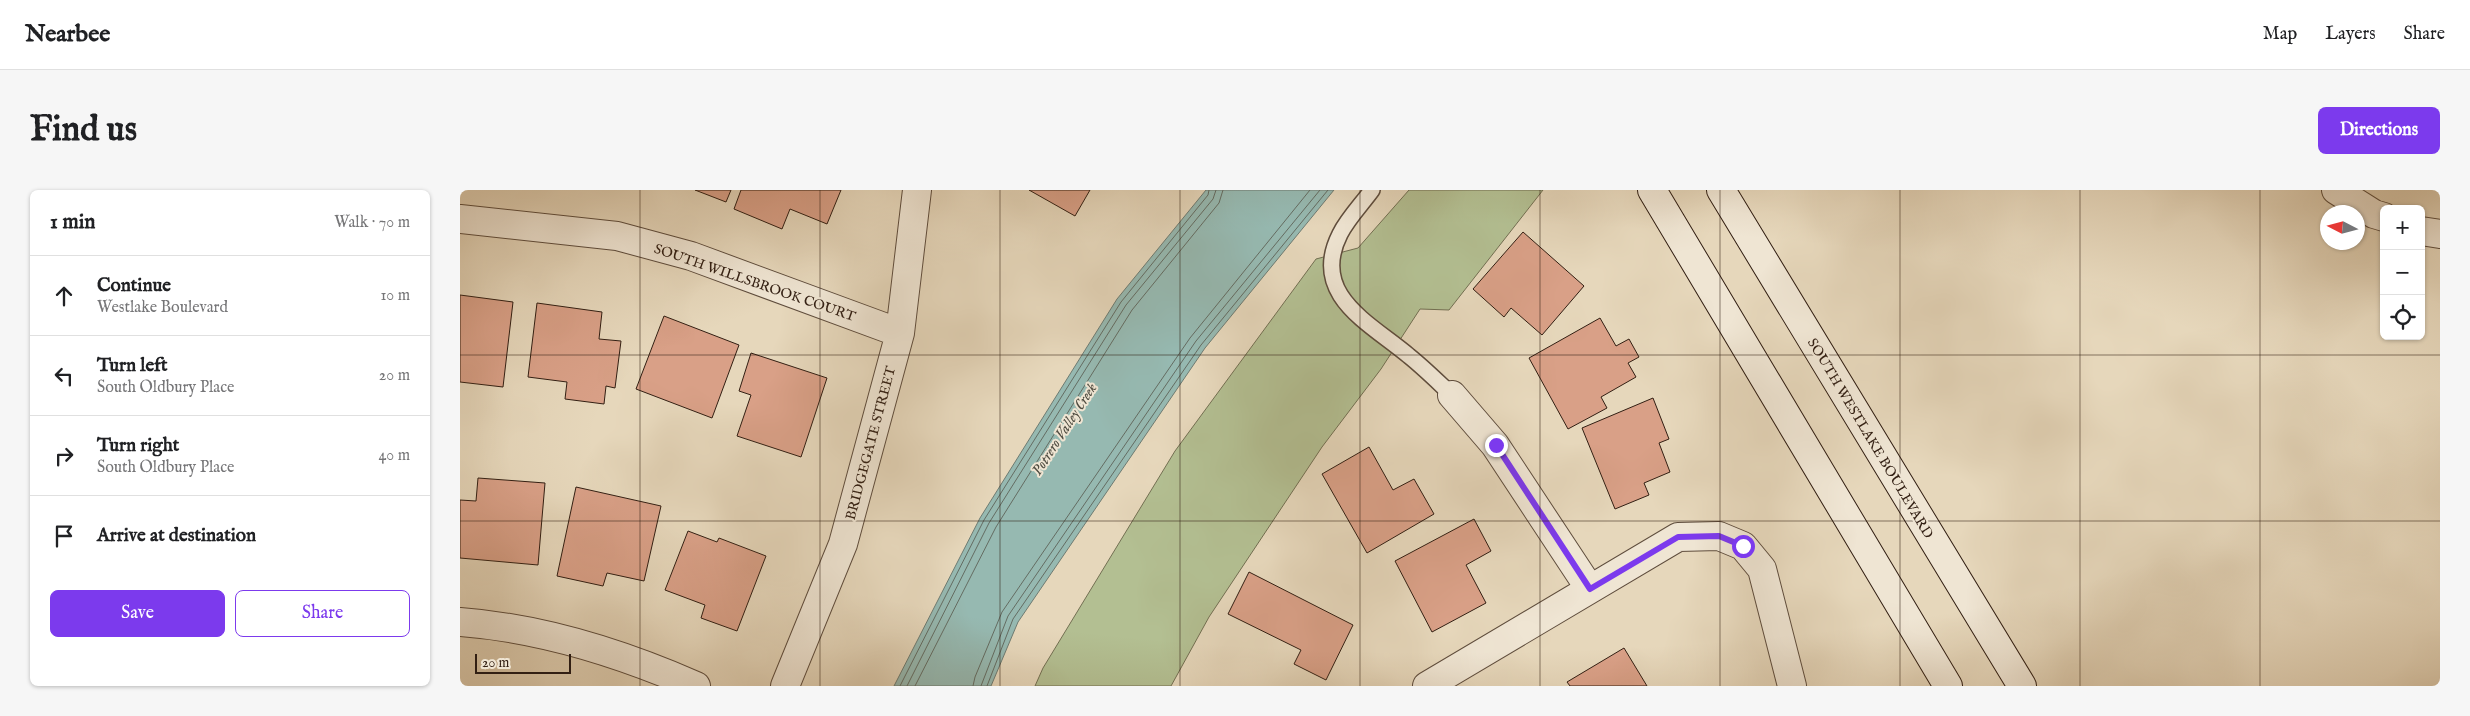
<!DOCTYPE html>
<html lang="en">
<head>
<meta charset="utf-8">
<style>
  :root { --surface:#fff; --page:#f6f6f6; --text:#202124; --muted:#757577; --line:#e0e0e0; --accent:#7c3aed }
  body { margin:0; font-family:"IM FELL English",serif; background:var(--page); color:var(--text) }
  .controls { position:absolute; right:15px; top:15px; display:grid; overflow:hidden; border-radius:8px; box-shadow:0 1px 4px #0004 }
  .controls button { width:45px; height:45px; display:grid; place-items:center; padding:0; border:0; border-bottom:1px solid var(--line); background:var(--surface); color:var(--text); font:25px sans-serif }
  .compass { position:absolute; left:1860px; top:15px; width:45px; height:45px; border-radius:50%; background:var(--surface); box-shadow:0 1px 4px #0004; rotate:276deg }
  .scale { position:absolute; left:15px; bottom:12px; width:96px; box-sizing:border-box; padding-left:5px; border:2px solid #321f13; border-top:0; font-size:14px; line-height:18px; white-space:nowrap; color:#321f13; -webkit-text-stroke:4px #efe5d3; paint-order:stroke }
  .stop { position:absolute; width:15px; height:15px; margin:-11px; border:4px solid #7c3aed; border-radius:50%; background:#fff }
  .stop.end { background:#7c3aed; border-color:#fff; box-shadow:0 1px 5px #0008 }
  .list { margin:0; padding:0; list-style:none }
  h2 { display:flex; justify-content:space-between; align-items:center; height:65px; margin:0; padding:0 20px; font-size:21px }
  h2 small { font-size:16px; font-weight:400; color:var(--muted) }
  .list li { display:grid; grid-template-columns:32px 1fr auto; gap:15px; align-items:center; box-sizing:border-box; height:80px; padding:0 20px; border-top:1px solid var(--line) }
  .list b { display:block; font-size:19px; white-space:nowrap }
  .list p { margin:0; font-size:16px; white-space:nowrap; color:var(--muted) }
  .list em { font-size:16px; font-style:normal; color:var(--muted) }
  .actions { display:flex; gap:10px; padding:15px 20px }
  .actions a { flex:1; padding:11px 0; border:1px solid var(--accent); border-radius:8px; text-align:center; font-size:18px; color:var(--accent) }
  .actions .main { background:var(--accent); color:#fff }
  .icon { flex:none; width:28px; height:28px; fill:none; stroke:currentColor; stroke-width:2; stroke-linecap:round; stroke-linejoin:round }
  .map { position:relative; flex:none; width:1980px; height:496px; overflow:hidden; border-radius:8px }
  header { display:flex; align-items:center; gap:30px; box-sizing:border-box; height:70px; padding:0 25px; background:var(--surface); border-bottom:1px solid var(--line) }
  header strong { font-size:24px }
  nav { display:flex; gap:28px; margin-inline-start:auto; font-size:18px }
  .intro { display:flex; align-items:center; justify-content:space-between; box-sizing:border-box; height:120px; padding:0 30px }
  h1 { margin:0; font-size:35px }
  .button { padding:12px 22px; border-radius:8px; background:var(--accent); color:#fff; font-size:18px; font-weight:700 }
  main { display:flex; gap:30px; padding:0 30px }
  aside { flex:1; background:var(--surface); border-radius:8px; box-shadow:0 1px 4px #0004 }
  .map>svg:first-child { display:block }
  .green { fill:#b3bf92; stroke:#726f52 }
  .water { fill:#96b9b1; stroke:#6e7b72 }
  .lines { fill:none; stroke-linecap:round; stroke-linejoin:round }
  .shore { stroke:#646c62; stroke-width:1 }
  .building { fill:#d9a087; stroke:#321f13 }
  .lane-casing { stroke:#5f4d3d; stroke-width:18 }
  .street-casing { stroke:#5f4d3d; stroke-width:30 }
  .secondary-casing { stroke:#321f13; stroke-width:30 }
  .lane { stroke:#efe5d3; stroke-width:15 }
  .street { stroke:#efe5d3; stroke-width:28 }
  .secondary { stroke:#efe5d3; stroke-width:28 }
  .route { stroke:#7c3aed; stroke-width:6 }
  .grid { fill:none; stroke:#321f13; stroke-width:1; stroke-opacity:0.55 }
  .labels { text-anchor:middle; stroke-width:4; stroke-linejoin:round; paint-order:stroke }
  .street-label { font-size:14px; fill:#321f13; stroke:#efe5d3 }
  .water-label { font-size:15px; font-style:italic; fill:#504d42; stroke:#efe5d3 }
</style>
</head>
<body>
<header>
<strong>Nearbee</strong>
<nav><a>Map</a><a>Layers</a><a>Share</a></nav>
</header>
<div class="intro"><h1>Find us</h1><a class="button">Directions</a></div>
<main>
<aside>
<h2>1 min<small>Walk · 70 m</small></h2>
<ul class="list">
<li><svg class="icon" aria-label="ahead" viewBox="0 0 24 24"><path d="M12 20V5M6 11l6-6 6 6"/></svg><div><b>Continue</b><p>Westlake Boulevard</p></div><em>10 m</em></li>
<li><svg class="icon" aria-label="left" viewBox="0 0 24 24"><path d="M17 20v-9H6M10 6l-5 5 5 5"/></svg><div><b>Turn left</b><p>South Oldbury Place</p></div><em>20 m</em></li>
<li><svg class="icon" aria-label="right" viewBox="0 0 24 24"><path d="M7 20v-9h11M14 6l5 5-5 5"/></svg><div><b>Turn right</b><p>South Oldbury Place</p></div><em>40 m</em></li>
<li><svg class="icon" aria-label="arrive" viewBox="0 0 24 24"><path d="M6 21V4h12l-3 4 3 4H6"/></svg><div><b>Arrive at destination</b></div></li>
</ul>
<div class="actions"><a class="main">Save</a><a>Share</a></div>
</aside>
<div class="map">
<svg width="1980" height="496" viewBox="0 0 1980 496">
  <rect width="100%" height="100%" fill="#e6d7bb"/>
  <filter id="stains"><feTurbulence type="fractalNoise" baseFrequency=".004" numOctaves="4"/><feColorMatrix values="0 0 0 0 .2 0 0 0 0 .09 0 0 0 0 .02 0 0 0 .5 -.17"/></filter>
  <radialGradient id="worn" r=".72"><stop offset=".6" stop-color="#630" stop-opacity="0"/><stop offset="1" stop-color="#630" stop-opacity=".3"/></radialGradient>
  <path class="green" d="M 949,0 L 1083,0 L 989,120 L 960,119 L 921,179 L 862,257 L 749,427 L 711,496 L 575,496 L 583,478 L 715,261 L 856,69 L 898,58 Z"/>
  <path class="water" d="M 746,0 L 874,0 L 745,158 L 558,432 L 531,496 L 434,496 L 520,328 L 657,109 Z"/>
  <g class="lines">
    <path class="shore" d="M 440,496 L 524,330 L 661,112 L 748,5 L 749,0
      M 447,496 L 529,333 L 666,115 L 753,9 L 756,0
      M 455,496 L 536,337 L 672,120 L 759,13 L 763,0
      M 513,496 L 515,487 L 542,422 L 730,148 L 850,0
      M 521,496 L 548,426 L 736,151 L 860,0
      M 527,496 L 553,429 L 741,155 L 868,0"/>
  </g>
  <path class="building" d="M 235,0 L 271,0 L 266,12 Z
    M 281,0 L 381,0 L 367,34 L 330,19 L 322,39 L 274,19 Z
    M 569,0 L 630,0 L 615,26 Z
    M 1063,42 L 1124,96 L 1082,145 L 1051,118 L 1044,127 L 1013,99 Z
    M 0,105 L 53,112 L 43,197 L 0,192 Z
    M 77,113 L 142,122 L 139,149 L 161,151 L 155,198 L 146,196 L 144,214 L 105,209 L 107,192 L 68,187 Z
    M 204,126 L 279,155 L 252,228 L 176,199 Z
    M 1140,128 L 1156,156 L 1169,149 L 1179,167 L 1168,173 L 1176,187 L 1141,207 L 1147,218 L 1108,239 L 1069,168 Z
    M 291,163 L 367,188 L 341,267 L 277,246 L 291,205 L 279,201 Z
    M 1193,208 L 1209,249 L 1199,253 L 1210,282 L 1184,293 L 1189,305 L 1155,319 L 1122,238 Z
    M 909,257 L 933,300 L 954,289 L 974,324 L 907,363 L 862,284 Z
    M 18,288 L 85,293 L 78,375 L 0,368 L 0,310 L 16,311 Z
    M 116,297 L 201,316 L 184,391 L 147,383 L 143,396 L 97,386 Z
    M 1014,329 L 1031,361 L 1006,375 L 1026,413 L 972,442 L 935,371 Z
    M 228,341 L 257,352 L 259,348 L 306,366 L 277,441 L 241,428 L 245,415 L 205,400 Z
    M 789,382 L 893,435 L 866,490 L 834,474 L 841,460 L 768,424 Z
    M 1164,458 L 1187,496 L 1110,496 L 1107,492 Z"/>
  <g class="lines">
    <defs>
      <path id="lane" d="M 912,0 C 902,14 888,28 880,44 C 849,105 910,133 949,166 C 964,178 978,192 992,205"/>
      <path id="street" d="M 1876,0 L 1914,24 L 1924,27
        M 0,29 L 157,46 L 231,66 L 440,143
        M 1961,41 L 1980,44
        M 992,205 L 1035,255 L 1130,399
        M 0,432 C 81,438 163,464 236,496
        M 325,496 L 383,354 L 440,143 L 457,0
        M 967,496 L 1218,347 L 1259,346 L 1283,356 L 1302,379 L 1332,496"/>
      <path id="secondary" d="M 1192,0 L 1488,496
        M 1261,0 L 1562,496"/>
    </defs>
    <use href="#lane" class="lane-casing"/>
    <use href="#street" class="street-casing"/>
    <use href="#secondary" class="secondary-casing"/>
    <use href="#lane" class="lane"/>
    <use href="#street" class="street"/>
    <use href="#secondary" class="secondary"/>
  </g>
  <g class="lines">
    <path class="route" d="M 1036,255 L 1130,399 L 1218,347 L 1259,346 L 1283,356"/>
  </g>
  <path class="grid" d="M 180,0 L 180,496M 360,0 L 360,496M 540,0 L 540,496M 720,0 L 720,496M 900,0 L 900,496M 1080,0 L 1080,496M 1260,0 L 1260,496M 1440,0 L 1440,496M 1620,0 L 1620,496M 1800,0 L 1800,496M 0,165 L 1980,165M 0,331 L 1980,331"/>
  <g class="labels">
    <g class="street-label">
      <text transform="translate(295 92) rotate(19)" y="5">SOUTH WILLSBROOK COURT</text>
      <text transform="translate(1411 248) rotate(59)" y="5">SOUTH WESTLAKE BOULEVARD</text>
      <text transform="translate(410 253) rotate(-75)" y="5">BRIDGEGATE STREET</text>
    </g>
    <g class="water-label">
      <text transform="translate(604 239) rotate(-57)" y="5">Potrero Valley Creek</text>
    </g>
  </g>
  <rect width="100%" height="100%" filter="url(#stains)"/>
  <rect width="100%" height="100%" fill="url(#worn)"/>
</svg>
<div class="controls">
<button>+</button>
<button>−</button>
<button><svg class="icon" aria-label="locate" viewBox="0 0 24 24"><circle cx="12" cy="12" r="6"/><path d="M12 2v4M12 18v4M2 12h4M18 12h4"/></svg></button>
</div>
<svg class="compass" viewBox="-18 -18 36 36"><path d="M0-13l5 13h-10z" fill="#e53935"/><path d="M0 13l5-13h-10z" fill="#757577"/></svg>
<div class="scale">20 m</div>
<div class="stop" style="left:1283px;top:356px"></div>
<div class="stop end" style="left:1036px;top:255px"></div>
</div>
</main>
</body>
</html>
